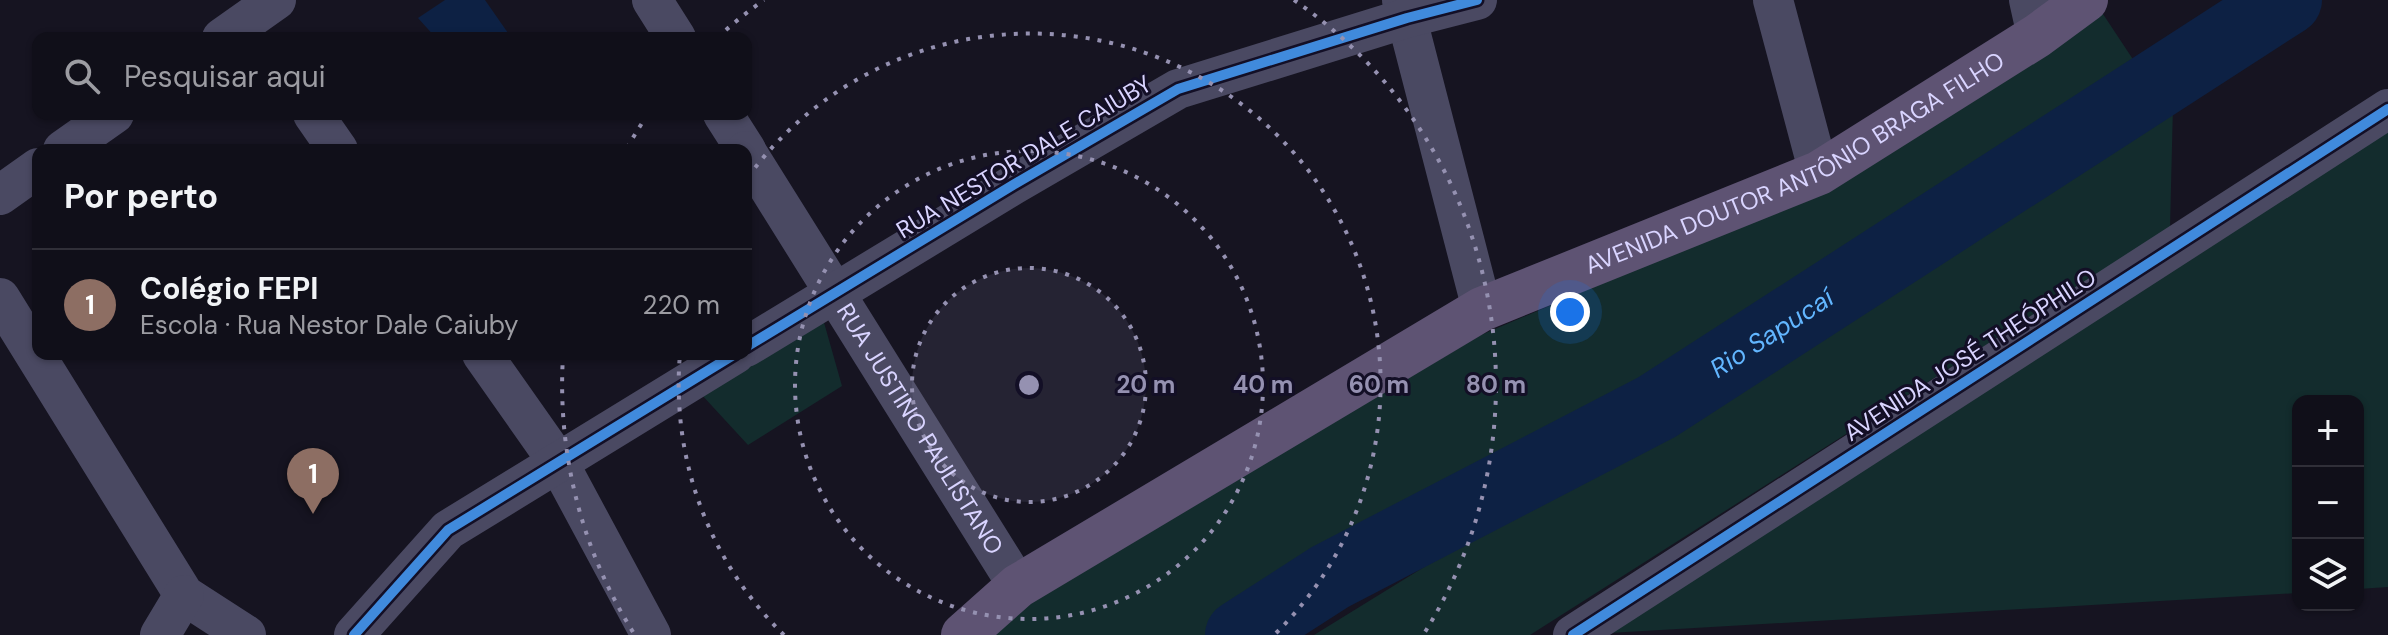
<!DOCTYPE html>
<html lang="pt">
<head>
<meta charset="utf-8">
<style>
  :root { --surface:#100f19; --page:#191822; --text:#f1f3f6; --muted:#9c9ca2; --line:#302f38; --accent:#ea580c }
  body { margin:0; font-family:"DM Sans",sans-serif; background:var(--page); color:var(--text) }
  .controls { position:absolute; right:24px; bottom:24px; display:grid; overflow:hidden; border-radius:16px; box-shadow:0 2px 6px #0004 }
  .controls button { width:72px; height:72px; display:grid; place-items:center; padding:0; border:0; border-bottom:2px solid var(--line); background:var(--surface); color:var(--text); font:40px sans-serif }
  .you { position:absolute; left:1570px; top:312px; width:28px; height:28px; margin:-20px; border:6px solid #fff; border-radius:50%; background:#1a73e8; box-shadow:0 0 0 12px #1a73e833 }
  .badge { display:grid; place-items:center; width:52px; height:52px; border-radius:50%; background:var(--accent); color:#fff; font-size:26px; font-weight:700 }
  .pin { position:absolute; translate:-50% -66px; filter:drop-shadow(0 2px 4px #0008) }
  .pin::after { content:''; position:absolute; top:42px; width:28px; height:24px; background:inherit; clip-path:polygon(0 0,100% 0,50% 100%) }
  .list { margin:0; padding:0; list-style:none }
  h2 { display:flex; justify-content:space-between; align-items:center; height:104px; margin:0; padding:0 32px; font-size:34px }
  h2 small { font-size:26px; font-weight:400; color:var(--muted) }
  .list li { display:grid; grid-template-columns:52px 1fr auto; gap:24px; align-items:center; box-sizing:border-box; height:112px; padding:0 32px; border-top:2px solid var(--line) }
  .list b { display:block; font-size:30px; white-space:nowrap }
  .list p { margin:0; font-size:26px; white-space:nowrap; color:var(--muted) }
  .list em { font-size:26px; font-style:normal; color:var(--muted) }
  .icon { flex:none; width:44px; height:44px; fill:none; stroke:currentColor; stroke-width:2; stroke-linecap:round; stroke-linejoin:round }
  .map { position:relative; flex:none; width:2388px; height:635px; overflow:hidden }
  .search { position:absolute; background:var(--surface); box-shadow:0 2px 6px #0004; left:32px; top:32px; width:720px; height:88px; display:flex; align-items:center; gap:20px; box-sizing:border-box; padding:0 28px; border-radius:16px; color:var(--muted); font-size:30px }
  .panel { position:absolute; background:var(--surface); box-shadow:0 2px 6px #0004; left:32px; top:144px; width:720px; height:216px; border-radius:16px }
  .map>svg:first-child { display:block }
  .green { fill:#132c2d }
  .water { fill:#0d2144 }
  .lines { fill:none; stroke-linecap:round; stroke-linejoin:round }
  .river { stroke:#0d2144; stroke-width:70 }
  .minor { stroke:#4a4962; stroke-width:40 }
  .major { stroke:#5e5373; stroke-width:44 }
  .cycleway-casing { stroke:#130f26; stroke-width:15 }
  .cycleway { stroke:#408adc; stroke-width:10 }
  .ring { fill:none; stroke:#9591b1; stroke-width:4; stroke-dasharray:4 8 }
  .labels { text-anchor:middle; stroke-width:6; stroke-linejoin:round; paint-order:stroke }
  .street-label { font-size:24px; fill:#d9d4ff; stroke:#130f26 }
  .water-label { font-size:26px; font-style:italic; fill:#62b6ff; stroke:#130f26 }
  .centre { fill:#9591b1; stroke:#130f26; stroke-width:4 }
  .ring-label { font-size:24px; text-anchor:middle; font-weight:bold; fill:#9591b1; stroke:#130f26; stroke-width:6; stroke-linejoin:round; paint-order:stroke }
</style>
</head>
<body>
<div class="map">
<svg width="2388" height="635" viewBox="0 0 2388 635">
  <rect width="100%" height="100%" fill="#161421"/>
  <path class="green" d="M 2101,11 L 2144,76 L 1659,390 L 1332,564 L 1219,635 L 989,635 L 1020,607 L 1481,335 L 1821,190 Z
    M 2173,105 L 2170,228 L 1530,635 L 1314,635 Z
    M 2388,129 L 2388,587 L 2358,589 L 2358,401 L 2298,401 L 2298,593 L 1609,633 Z
    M 823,319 L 842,386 L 748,445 L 701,394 Z"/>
  <path class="water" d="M 445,0 L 485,0 L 508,33 L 500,38 L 436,38 L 418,18 Z"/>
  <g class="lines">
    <path class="river" id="s1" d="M 1240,635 L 1330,577 L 1657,407 L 2287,0"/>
    <g class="minor">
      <path d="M 652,0 L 676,38"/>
      <path d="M 1402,0 L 1482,309"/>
      <path d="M 1773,0 L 1819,173"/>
      <path d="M 2029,0 L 2037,36"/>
      <path d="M 222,38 L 276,0"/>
      <path d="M 313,114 L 338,150"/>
      <path d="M 723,114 L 746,150"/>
      <path d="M 63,150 L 114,114"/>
      <path id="s2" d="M 746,151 L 1018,586"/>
      <path d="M 0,195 L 38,168"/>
      <path d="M 0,298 L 184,595 L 246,635"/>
      <path d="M 746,347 L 1013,185 L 1178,89 L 1407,18 L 1477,0"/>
      <path d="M 482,354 L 558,462 L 651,635"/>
      <path d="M 160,635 L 184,595"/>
      <path d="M 354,635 L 448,530 L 735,354"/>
      <path d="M 1573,635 L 2388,109"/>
    </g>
    <path class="major" id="s3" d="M 963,635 L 1018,586 L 1482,309 L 1819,173 L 2037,36 L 2086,0"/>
    <defs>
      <path id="cycleway" d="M 746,347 L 1013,185 L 1178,89 L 1407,18 L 1477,0
        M 354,635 L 448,530 L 735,354
        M 1573,635 L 2388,109"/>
    </defs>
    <use href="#cycleway" class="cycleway-casing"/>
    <use href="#cycleway" class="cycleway"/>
  </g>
  <circle cx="1029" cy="385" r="117" fill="#9591b1" fill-opacity=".12"/>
  <g class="ring">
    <circle cx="1029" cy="385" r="117"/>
    <circle cx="1029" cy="385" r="234"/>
    <path d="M784 635A350 350 0 0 1 680 354M748 177A350 350 0 1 1 1274 635"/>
    <path d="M633 632A467 467 0 0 1 563 356M627 148A467 467 0 0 1 646 117M717 38A467 467 0 0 1 764 0M1294 0A467 467 0 0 1 1425 632"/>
  </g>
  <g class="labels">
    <g class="street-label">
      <text transform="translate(1024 157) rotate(-31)" y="8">RUA NESTOR DALE CAIUBY</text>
      <text dy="8" stroke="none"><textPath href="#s3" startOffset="960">AVENIDA DOUTOR ANTÔNIO BRAGA FILHO</textPath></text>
      <text transform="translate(1970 355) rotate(-33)" y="8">AVENIDA JOSÉ THEÓPHILO</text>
      <text dy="8" stroke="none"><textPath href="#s2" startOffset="328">RUA JUSTINO PAULISTANO</textPath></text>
    </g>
    <g class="water-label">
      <text dy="9" stroke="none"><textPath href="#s1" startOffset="612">Rio Sapucaí</textPath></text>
    </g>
  </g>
  <circle cx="1029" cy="385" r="12" class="centre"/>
  <g class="ring-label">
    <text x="1146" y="393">20 m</text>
    <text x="1263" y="393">40 m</text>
    <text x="1379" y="393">60 m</text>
    <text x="1496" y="393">80 m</text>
  </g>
</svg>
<div class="controls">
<button>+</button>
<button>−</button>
<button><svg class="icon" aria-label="layers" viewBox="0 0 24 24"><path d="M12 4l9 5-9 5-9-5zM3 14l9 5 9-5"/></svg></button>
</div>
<div class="you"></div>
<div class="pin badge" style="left:313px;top:514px;background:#8d6e63">1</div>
<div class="search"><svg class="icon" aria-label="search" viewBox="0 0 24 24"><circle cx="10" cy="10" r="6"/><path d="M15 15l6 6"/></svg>Pesquisar aqui</div>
<section class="panel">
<h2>Por perto<small></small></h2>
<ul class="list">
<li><span class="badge" style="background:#8d6e63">1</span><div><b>Colégio FEPI</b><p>Escola · Rua Nestor Dale Caiuby</p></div><em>220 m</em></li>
</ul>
</section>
</div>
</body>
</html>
